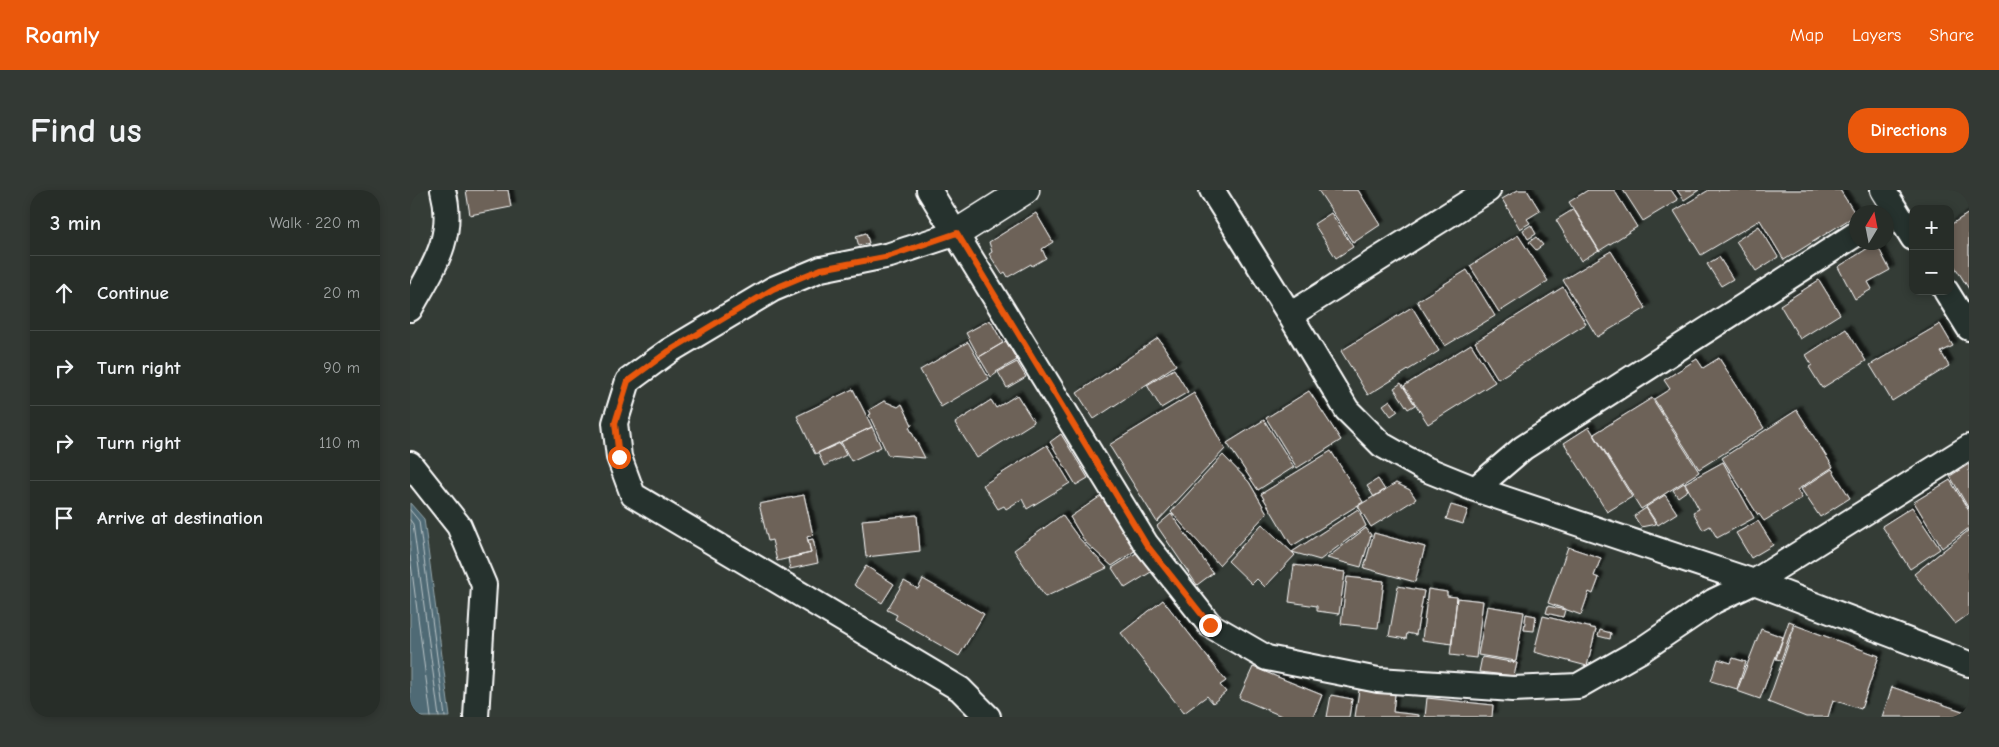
<!DOCTYPE html>
<html lang="en">
<head>
<meta charset="utf-8">
<style>
  :root { --surface:#272d28; --page:#333934; --text:#f1f3f6; --muted:#a4a8a8; --line:#434945; --accent:#ea580c }
  body { margin:0; font-family:"Comic Neue",sans-serif; background:var(--page); color:var(--text) }
  .controls { position:absolute; right:15px; top:15px; display:grid; overflow:hidden; border-radius:10px; box-shadow:0 2px 8px #0003 }
  .controls button { width:45px; height:45px; display:grid; place-items:center; padding:0; border:0; border-bottom:1px solid var(--line); background:var(--surface); color:var(--text); font:25px sans-serif }
  .compass { position:absolute; left:1439px; top:15px; width:45px; height:45px; border-radius:50%; background:var(--surface); box-shadow:0 2px 8px #0003; rotate:10deg }
  .stop { position:absolute; width:15px; height:15px; margin:-11px; border:4px solid #ea580c; border-radius:50%; background:#fff }
  .stop.end { background:#ea580c; border-color:#fff; box-shadow:0 1px 5px #0008 }
  .list { margin:0; padding:0; list-style:none }
  h2 { display:flex; justify-content:space-between; align-items:center; height:65px; margin:0; padding:0 20px; font-size:21px }
  h2 small { font-size:16px; font-weight:400; color:var(--muted) }
  .list li { display:grid; grid-template-columns:32px 1fr auto; gap:15px; align-items:center; box-sizing:border-box; height:75px; padding:0 20px; border-top:1px solid var(--line) }
  .list b { display:block; font-size:19px; white-space:nowrap }
  .list em { font-size:16px; font-style:normal; color:var(--muted) }
  .icon { flex:none; width:28px; height:28px; fill:none; stroke:currentColor; stroke-width:2; stroke-linecap:round; stroke-linejoin:round }
  .map { position:relative; flex:none; width:1559px; height:527px; overflow:hidden; border-radius:20px }
  header { display:flex; align-items:center; gap:30px; box-sizing:border-box; height:70px; padding:0 25px; background:var(--accent); color:#fff }
  header strong { font-size:24px }
  nav { display:flex; gap:28px; margin-inline-start:auto; font-size:18px }
  .intro { display:flex; align-items:center; justify-content:space-between; box-sizing:border-box; height:120px; padding:0 30px }
  h1 { margin:0; font-size:35px }
  .button { padding:12px 22px; border-radius:20px; background:var(--accent); color:#fff; font-size:18px; font-weight:700 }
  main { display:flex; gap:30px; padding:0 30px }
  aside { flex:1; background:var(--surface); border-radius:20px; box-shadow:0 2px 8px #0003 }
  .map>svg:first-child { display:block }
  .water { fill:#4f6a74; stroke:#95a6ac }
  .lines { fill:none; stroke-linecap:round; stroke-linejoin:round }
  .shore { stroke:#b9c3c7; stroke-width:1 }
  .building { fill:#6d6258; stroke:#fff; filter:url(#shadow) }
  .street-casing { stroke:#fff; stroke-width:28 }
  .secondary-casing { stroke:#fff; stroke-width:31 }
  .street { stroke:#26332d; stroke-width:24 }
  .secondary { stroke:#26332d; stroke-width:28 }
  .route { stroke:#ea580c; stroke-width:6 }
</style>
</head>
<body>
<header>
<strong>Roamly</strong>
<nav><a>Map</a><a>Layers</a><a>Share</a></nav>
</header>
<div class="intro"><h1>Find us</h1><a class="button">Directions</a></div>
<main>
<aside>
<h2>3 min<small>Walk · 220 m</small></h2>
<ul class="list">
<li><svg class="icon" aria-label="ahead" viewBox="0 0 24 24"><path d="M12 20V5M6 11l6-6 6 6"/></svg><div><b>Continue</b></div><em>20 m</em></li>
<li><svg class="icon" aria-label="right" viewBox="0 0 24 24"><path d="M7 20v-9h11M14 6l5 5-5 5"/></svg><div><b>Turn right</b></div><em>90 m</em></li>
<li><svg class="icon" aria-label="right" viewBox="0 0 24 24"><path d="M7 20v-9h11M14 6l5 5-5 5"/></svg><div><b>Turn right</b></div><em>110 m</em></li>
<li><svg class="icon" aria-label="arrive" viewBox="0 0 24 24"><path d="M6 21V4h12l-3 4 3 4H6"/></svg><div><b>Arrive at destination</b></div></li>
</ul>
</aside>
<div class="map">
<svg width="1559" height="527" viewBox="0 0 1559 527">
  <defs>
    <filter id="shadow"><feDropShadow dx="4.5" dy="-4.5" stdDeviation="1" flood-color="#0009"/></filter>
  </defs>
  <rect width="100%" height="100%" fill="#343c36"/>
  <filter id="ink" filterUnits="userSpaceOnUse"><feTurbulence type="fractalNoise" baseFrequency=".02" numOctaves="2"/><feDisplacementMap in="SourceGraphic" scale="10" xChannelSelector="R" yChannelSelector="G"/><feConvolveMatrix kernelMatrix="1 2 1 2 8 2 1 2 1" color-interpolation-filters="sRGB"/></filter>
  <g filter="url(#ink)">
    <path class="water" d="M 0,313 L 14,329 L 40,527 L 0,527 Z"/>
    <g class="lines">
      <path class="shore" d="M 0,320 L 9,331 L 35,527
        M 0,330 L 3,334 L 29,527
        M 0,366 L 21,527"/>
    </g>
    <path class="building" d="M 56,0 L 98,0 L 101,17 L 60,25 Z
      M 908,0 L 948,0 L 970,35 L 943,53 Z
      M 1108,0 L 1117,0 L 1130,21 L 1117,29 L 1120,33 L 1110,39 L 1092,9 Z
      M 1178,0 L 1204,0 L 1227,37 L 1189,61 L 1159,12 Z
      M 1213,0 L 1261,0 L 1268,10 L 1233,31 Z
      M 1267,0 L 1289,0 L 1274,10 Z
      M 1299,0 L 1430,0 L 1446,25 L 1374,70 L 1350,30 L 1291,65 L 1264,21 Z
      M 1164,19 L 1189,60 L 1171,71 L 1146,30 Z
      M 626,23 L 643,52 L 632,59 L 636,68 L 622,76 L 621,74 L 598,87 L 595,82 L 592,84 L 579,64 L 582,62 L 579,52 Z
      M 921,23 L 943,57 L 926,68 L 904,34 Z
      M 1559,23 L 1559,99 L 1540,69 L 1540,35 Z
      M 1121,35 L 1126,44 L 1118,49 L 1113,40 Z
      M 1349,36 L 1368,67 L 1346,81 L 1326,51 Z
      M 456,43 L 459,53 L 449,56 L 446,46 Z
      M 1108,45 L 1138,91 L 1089,122 L 1060,76 Z
      M 1126,47 L 1133,55 L 1126,60 L 1119,52 Z
      M 1466,53 L 1480,80 L 1458,92 L 1462,99 L 1445,109 L 1428,77 Z
      M 1201,61 L 1236,118 L 1187,147 L 1153,90 Z
      M 1309,67 L 1323,89 L 1311,96 L 1297,74 Z
      M 1057,80 L 1085,126 L 1035,156 L 1007,111 Z
      M 1409,90 L 1430,124 L 1390,149 L 1370,115 Z
      M 1153,97 L 1176,134 L 1088,189 L 1065,152 Z
      M 1002,117 L 1029,161 L 958,205 L 931,161 Z
      M 580,130 L 593,153 L 569,167 L 556,143 Z
      M 1530,134 L 1543,156 L 1531,162 L 1539,176 L 1482,211 L 1460,175 Z
      M 1436,139 L 1456,171 L 1412,198 L 1399,177 L 1402,175 L 1396,165 Z
      M 748,148 L 766,175 L 684,229 L 667,203 Z
      M 596,151 L 607,170 L 586,182 L 587,183 L 581,187 L 569,167 Z
      M 558,152 L 579,189 L 531,217 L 510,180 Z
      M 1061,154 L 1085,192 L 1018,234 L 994,196 Z
      M 1309,168 L 1354,238 L 1289,279 L 1244,209 L 1260,199 L 1254,190 L 1287,169 L 1293,178 Z
      M 607,172 L 616,187 L 597,198 L 588,182 Z
      M 764,179 L 778,202 L 751,218 L 737,195 Z
      M 991,193 L 1005,215 L 998,219 L 984,198 Z
      M 443,199 L 462,237 L 405,264 L 387,226 Z
      M 899,201 L 931,250 L 887,278 L 856,228 Z
      M 784,203 L 815,259 L 747,332 L 699,255 Z
      M 607,205 L 624,232 L 567,268 L 545,233 L 581,210 L 586,218 Z
      M 1242,208 L 1289,282 L 1231,319 L 1184,244 Z
      M 980,210 L 988,221 L 981,226 L 973,215 Z
      M 474,211 L 488,217 L 492,214 L 502,235 L 499,237 L 515,268 L 478,265 L 459,225 L 461,224 L 459,220 Z
      M 1387,220 L 1423,277 L 1387,300 L 1392,308 L 1354,331 L 1349,324 L 1348,325 L 1312,268 Z
      M 854,230 L 884,277 L 848,300 L 817,253 Z
      M 462,237 L 471,257 L 441,271 L 431,252 Z
      M 1179,237 L 1222,307 L 1197,322 L 1154,253 Z
      M 651,244 L 678,288 L 666,295 L 640,252 Z
      M 430,253 L 436,265 L 414,276 L 408,263 Z
      M 637,255 L 660,293 L 617,319 L 612,309 L 596,319 L 594,316 L 588,319 L 573,295 Z
      M 921,261 L 953,312 L 882,356 L 851,304 Z
      M 813,265 L 839,292 L 857,323 L 809,375 L 761,322 Z
      M 1313,272 L 1344,328 L 1307,348 L 1300,336 L 1293,340 L 1283,322 L 1289,319 L 1275,293 Z
      M 1559,274 L 1559,319 L 1540,286 Z
      M 1422,279 L 1440,308 L 1410,327 L 1391,299 Z
      M 968,289 L 975,300 L 964,307 L 957,296 Z
      M 1540,290 L 1559,321 L 1559,338 L 1532,358 L 1504,312 Z
      M 986,293 L 1000,300 L 1006,309 L 961,337 L 948,316 Z
      M 1274,293 L 1278,300 L 1268,307 L 1263,300 Z
      M 394,305 L 403,345 L 397,347 L 401,363 L 367,371 L 362,350 L 358,351 L 349,314 Z
      M 1255,305 L 1267,323 L 1248,335 L 1236,317 Z
      M 691,306 L 726,360 L 702,376 L 675,352 L 660,327 Z
      M 1041,315 L 1058,320 L 1053,334 L 1036,329 Z
      M 1502,317 L 1530,359 L 1500,379 L 1472,336 Z
      M 1236,318 L 1246,334 L 1231,337 L 1224,326 Z
      M 948,319 L 956,336 L 910,370 L 882,362 Z
      M 761,324 L 803,383 L 787,395 L 747,336 Z
      M 507,325 L 510,361 L 456,367 L 452,330 Z
      M 652,325 L 668,347 L 697,378 L 635,407 L 604,360 Z
      M 1348,331 L 1363,355 L 1341,368 L 1326,343 Z
      M 852,334 L 885,365 L 855,397 L 847,389 L 842,394 L 818,371 Z
      M 956,338 L 961,345 L 951,377 L 917,368 Z
      M 1559,340 L 1559,424 L 1545,434 L 1504,384 Z
      M 964,343 L 1015,357 L 1005,392 L 954,378 Z
      M 403,349 L 408,373 L 380,379 L 378,368 L 401,363 L 398,350 Z
      M 1158,357 L 1191,368 L 1184,386 L 1189,388 L 1183,404 L 1179,402 L 1171,425 L 1138,413 Z
      M 728,362 L 741,382 L 715,398 L 702,378 Z
      M 884,375 L 935,382 L 929,424 L 907,421 L 907,416 L 879,412 Z
      M 456,376 L 484,394 L 472,413 L 444,395 Z
      M 937,387 L 974,391 L 968,438 L 931,434 Z
      M 513,389 L 574,424 L 549,466 L 485,429 L 487,425 L 477,420 L 494,391 L 508,399 Z
      M 988,396 L 1014,401 L 1006,445 L 997,443 L 996,449 L 979,446 Z
      M 1018,399 L 1037,402 L 1037,406 L 1047,407 L 1042,454 L 1012,450 Z
      M 1047,408 L 1073,411 L 1066,468 L 1040,465 Z
      M 753,410 L 816,491 L 810,495 L 816,502 L 803,513 L 797,506 L 774,523 L 711,443 Z
      M 1077,416 L 1114,422 L 1106,471 L 1068,465 Z
      M 1138,416 L 1155,420 L 1153,427 L 1136,423 Z
      M 1116,424 L 1126,426 L 1124,441 L 1114,440 Z
      M 1133,426 L 1186,439 L 1177,476 L 1124,462 Z
      M 1379,431 L 1384,433 L 1371,470 L 1366,469 Z
      M 1385,435 L 1469,466 L 1451,519 L 1423,510 L 1418,527 L 1396,527 L 1358,512 Z
      M 1351,439 L 1373,447 L 1350,509 L 1327,501 Z
      M 1190,440 L 1201,443 L 1200,449 L 1188,446 Z
      M 1072,467 L 1107,473 L 1104,486 L 1069,482 Z
      M 1323,468 L 1336,472 L 1327,499 L 1301,491 L 1308,469 L 1321,473 Z
      M 843,477 L 912,505 L 903,527 L 874,527 L 829,508 Z
      M 1482,497 L 1558,523 L 1556,527 L 1472,527 Z
      M 949,500 L 985,504 L 983,522 L 1009,525 L 1009,527 L 945,527 Z
      M 921,505 L 942,509 L 939,527 L 917,527 Z
      M 1017,508 L 1083,515 L 1082,527 L 1015,527 Z"/>
    <g class="lines">
      <defs>
        <path id="street" d="M 519,0 L 736,354 L 800,435 L 857,468 L 968,490 L 1103,499 L 1168,496 L 1233,459 L 1304,411 L 1344,392 L 1559,257
          M 802,0 L 880,125 L 937,220 L 972,255 L 1013,278 L 1065,299 L 1344,392 L 1559,474
          M 1473,0 L 1503,48
          M 547,43 L 480,65 L 411,79 L 363,99 L 259,161 L 218,191 L 205,233 L 209,267 L 223,305 L 550,499 L 578,527
          M 1536,101 L 1559,138
          M 0,119 C 22,79 46,48 33,0
          M 880,125 L 1078,0
          M 0,274 L 49,336 L 74,395 L 66,527
          M 1065,299 L 1113,258 L 1446,44"/>
        <path id="secondary" d="M 547,43 L 615,0"/>
      </defs>
      <use href="#street" class="street-casing"/>
      <use href="#secondary" class="secondary-casing"/>
      <use href="#street" class="street"/>
      <use href="#secondary" class="secondary"/>
    </g>
  </g>
  <g class="lines" filter="url(#ink)">
    <path class="route" d="M 209,267 L 205,233 L 218,191 L 259,161 L 363,99 L 411,79 L 480,66 L 547,43 L 736,354 L 800,435"/>
  </g>
</svg>
<div class="controls">
<button>+</button>
<button>−</button>
</div>
<svg class="compass" viewBox="-18 -18 36 36"><path d="M0-13l5 13h-10z" fill="#e53935"/><path d="M0 13l5-13h-10z" fill="#a4a8a8"/></svg>
<div class="stop" style="left:209px;top:267px"></div>
<div class="stop end" style="left:800px;top:435px"></div>
</div>
</main>
</body>
</html>
